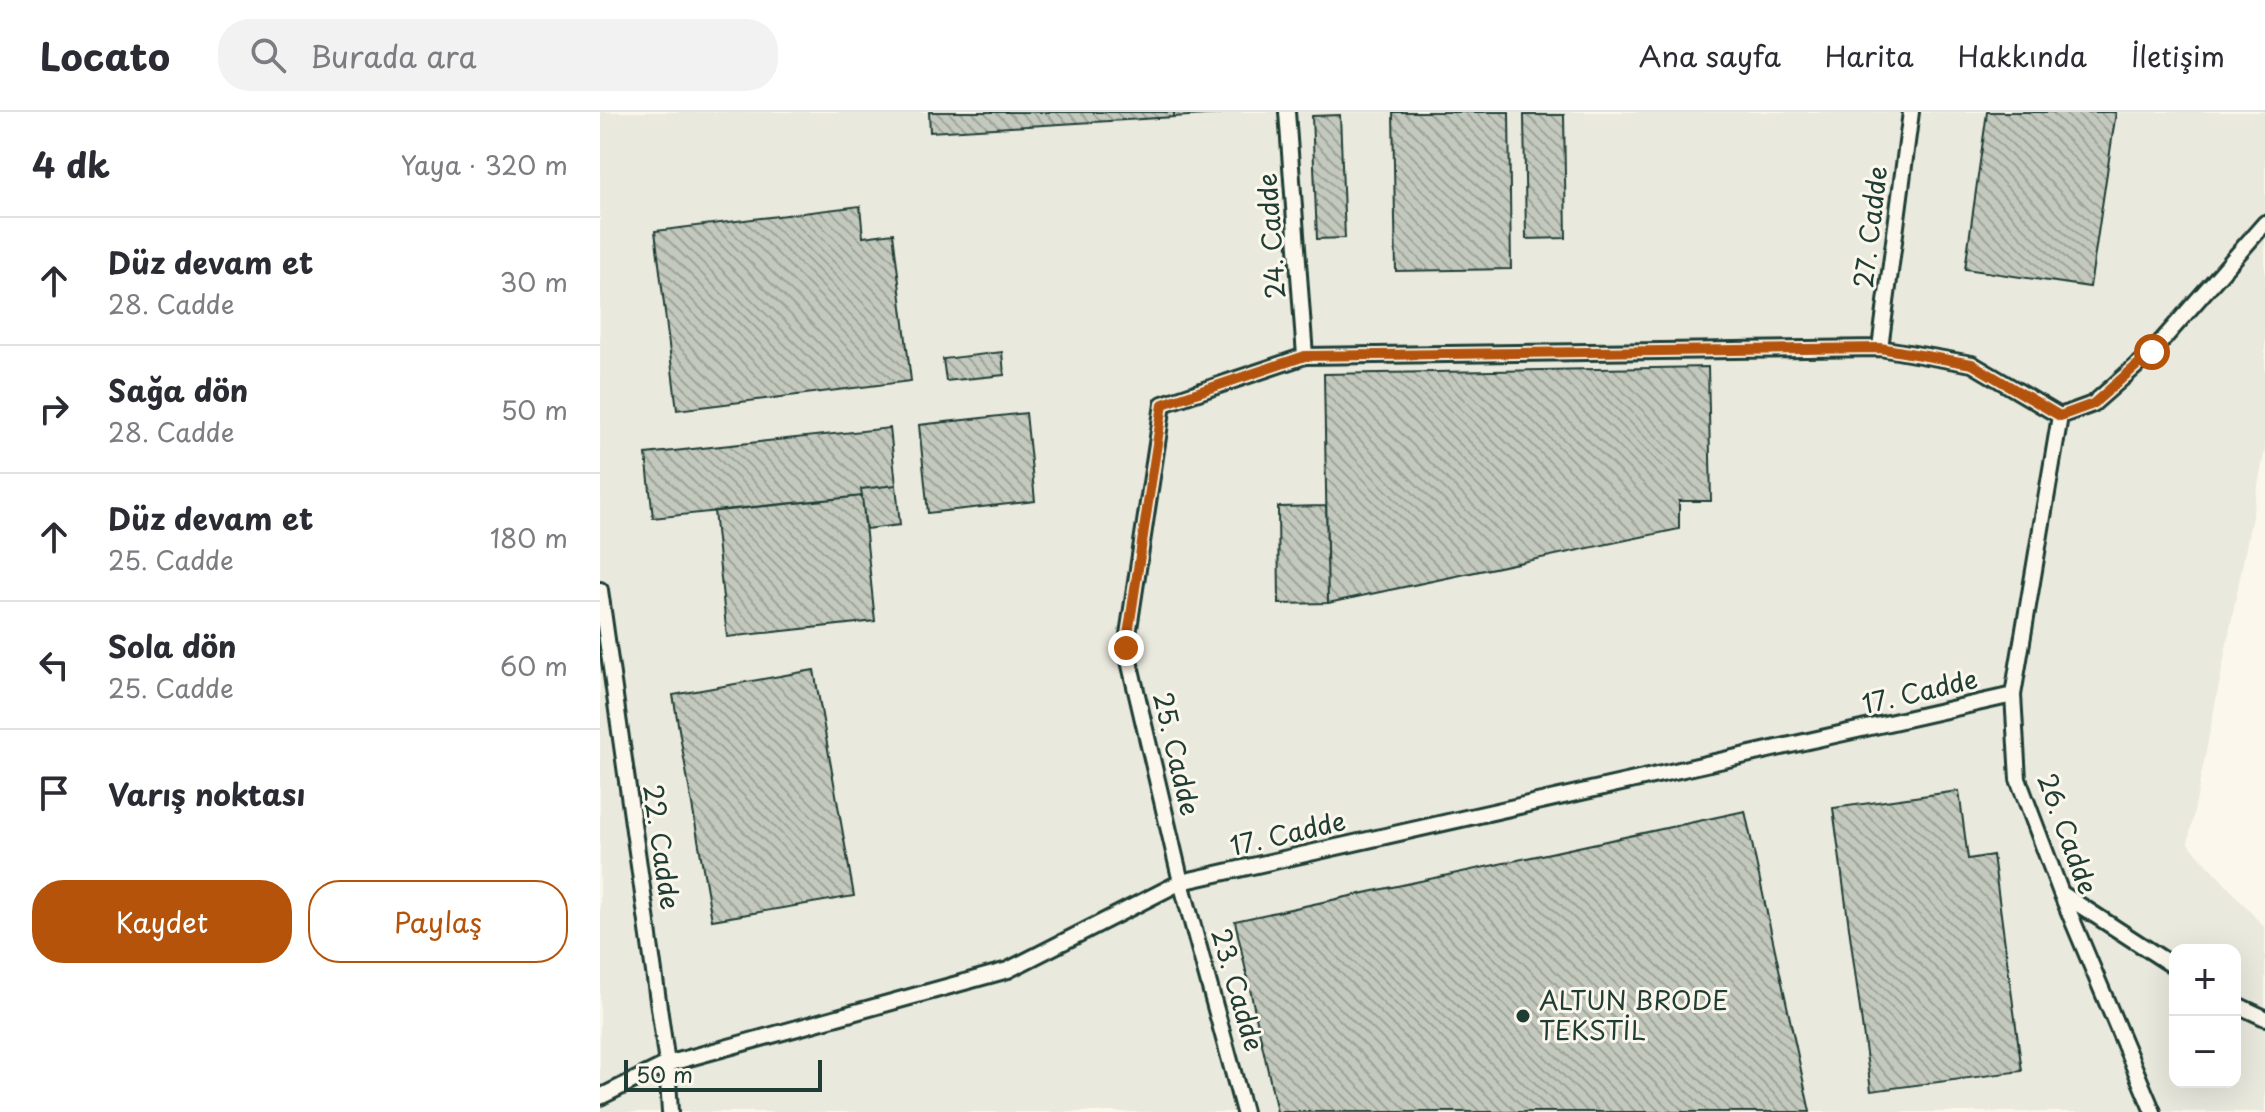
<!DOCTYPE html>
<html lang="tr">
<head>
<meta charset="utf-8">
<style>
  :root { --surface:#fff; --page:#f2f2f3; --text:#2b2b33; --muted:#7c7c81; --line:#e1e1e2; --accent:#b45309 }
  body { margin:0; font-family:"Playpen Sans",sans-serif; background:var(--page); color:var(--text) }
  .controls { position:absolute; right:24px; bottom:24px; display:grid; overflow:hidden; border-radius:16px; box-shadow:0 8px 32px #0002 }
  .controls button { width:72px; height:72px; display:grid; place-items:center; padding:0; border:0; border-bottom:2px solid var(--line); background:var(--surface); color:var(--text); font:40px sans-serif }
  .scale { position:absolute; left:24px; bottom:20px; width:198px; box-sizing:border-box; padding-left:8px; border:4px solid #1f3d34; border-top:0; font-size:22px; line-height:28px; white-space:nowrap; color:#1f3d34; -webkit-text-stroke:6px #fbf7ec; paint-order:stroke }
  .stop { position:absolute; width:24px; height:24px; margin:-18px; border:6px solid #b45309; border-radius:50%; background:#fff }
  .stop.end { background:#b45309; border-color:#fff; box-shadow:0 2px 8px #0008 }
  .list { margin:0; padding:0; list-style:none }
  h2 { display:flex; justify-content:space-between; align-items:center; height:104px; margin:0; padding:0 32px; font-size:34px }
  h2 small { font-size:26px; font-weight:400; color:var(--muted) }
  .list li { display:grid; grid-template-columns:52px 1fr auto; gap:24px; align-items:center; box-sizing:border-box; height:128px; padding:0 32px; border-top:2px solid var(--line) }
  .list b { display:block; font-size:30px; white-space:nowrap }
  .list p { margin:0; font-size:26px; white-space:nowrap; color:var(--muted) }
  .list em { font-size:26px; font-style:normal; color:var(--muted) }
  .actions { display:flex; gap:16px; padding:24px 32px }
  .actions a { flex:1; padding:18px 0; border:2px solid var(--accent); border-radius:32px; text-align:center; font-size:28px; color:var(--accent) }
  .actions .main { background:var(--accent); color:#fff }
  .icon { flex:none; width:44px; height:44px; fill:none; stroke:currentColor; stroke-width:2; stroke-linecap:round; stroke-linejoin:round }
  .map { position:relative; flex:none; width:1665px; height:1000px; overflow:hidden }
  header { display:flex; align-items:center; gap:48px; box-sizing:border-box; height:112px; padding:0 40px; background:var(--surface); border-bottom:2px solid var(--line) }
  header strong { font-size:38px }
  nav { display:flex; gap:44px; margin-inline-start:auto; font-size:28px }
  .search { width:560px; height:72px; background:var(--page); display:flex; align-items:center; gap:20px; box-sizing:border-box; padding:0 28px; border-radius:32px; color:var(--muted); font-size:30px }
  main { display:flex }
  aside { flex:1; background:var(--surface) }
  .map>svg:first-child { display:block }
  .built { fill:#eae9de; fill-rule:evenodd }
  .building { fill:url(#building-back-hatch); stroke:#1f3d34; stroke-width:2 }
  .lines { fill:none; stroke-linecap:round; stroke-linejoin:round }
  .lane-casing { stroke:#1f3d34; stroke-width:20 }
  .lane { stroke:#fbf7ec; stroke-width:14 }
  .route { stroke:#b45309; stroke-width:10 }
  .poi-dot { fill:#1f3d34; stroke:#fbf7ec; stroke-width:3 }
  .labels { text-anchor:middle; stroke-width:6; stroke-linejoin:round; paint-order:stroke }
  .street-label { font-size:26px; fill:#1f3d34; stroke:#fbf7ec }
  .poi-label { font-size:26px; fill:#1f3d34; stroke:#fbf7ec; text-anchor:start }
</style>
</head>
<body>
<header>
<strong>Locato</strong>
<div class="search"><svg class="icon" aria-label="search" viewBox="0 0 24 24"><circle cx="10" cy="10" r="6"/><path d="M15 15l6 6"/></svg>Burada ara</div>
<nav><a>Ana sayfa</a><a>Harita</a><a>Hakkında</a><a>İletişim</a></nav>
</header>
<main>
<aside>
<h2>4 dk<small>Yaya · 320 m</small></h2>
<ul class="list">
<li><svg class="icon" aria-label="ahead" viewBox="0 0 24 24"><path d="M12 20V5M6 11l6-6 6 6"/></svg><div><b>Düz devam et</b><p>28. Cadde</p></div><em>30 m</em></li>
<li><svg class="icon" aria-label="right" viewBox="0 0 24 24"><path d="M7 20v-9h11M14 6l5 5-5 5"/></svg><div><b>Sağa dön</b><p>28. Cadde</p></div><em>50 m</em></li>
<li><svg class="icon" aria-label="ahead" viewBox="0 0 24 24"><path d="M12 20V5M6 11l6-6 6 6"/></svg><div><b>Düz devam et</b><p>25. Cadde</p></div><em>180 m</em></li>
<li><svg class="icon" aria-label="left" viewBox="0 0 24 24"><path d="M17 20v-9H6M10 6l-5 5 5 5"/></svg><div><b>Sola dön</b><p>25. Cadde</p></div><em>60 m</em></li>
<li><svg class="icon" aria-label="arrive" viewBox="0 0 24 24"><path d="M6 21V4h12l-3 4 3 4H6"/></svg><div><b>Varış noktası</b></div></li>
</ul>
<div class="actions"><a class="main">Kaydet</a><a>Paylaş</a></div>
</aside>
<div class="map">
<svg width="1665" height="1000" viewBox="0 0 1665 1000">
  <defs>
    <pattern id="building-back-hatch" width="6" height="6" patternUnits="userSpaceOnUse" patternTransform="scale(2)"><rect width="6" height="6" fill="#c4c9be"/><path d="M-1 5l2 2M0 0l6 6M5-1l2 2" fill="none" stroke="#9fa49b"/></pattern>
  </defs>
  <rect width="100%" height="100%" fill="#fbf7ec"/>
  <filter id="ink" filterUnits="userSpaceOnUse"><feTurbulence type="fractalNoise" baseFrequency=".0125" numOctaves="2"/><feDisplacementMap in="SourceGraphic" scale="16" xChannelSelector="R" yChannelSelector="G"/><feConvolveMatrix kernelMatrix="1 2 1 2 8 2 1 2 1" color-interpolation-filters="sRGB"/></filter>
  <g filter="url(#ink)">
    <path class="built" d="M 0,0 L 1665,0 L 1665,338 L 1588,731 L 1665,816 L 1665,1000 L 0,1000 ZM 1575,838 L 1635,838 L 1635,970 L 1575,970 Z"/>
    <path class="building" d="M 329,0 L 574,0 L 574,5 L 330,20 Z
      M 574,0 L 618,0 L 619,2 L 574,5 Z
      M 793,0 L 909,0 L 911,157 L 796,159 Z
      M 1387,0 L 1516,0 L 1490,175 L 1365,157 Z
      M 740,3 L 745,126 L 717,127 L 712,4 Z
      M 924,3 L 964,3 L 966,126 L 926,127 Z
      M 260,94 L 263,125 L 293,121 L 311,269 L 77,298 L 55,119 Z
      M 402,240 L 404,263 L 346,269 L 343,247 Z
      M 1108,255 L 1111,389 L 1079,389 L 1079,417 L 728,491 L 724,262 Z
      M 426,301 L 435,389 L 328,401 L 319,313 Z
      M 290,316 L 296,373 L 261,377 L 262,384 L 53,406 L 46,342 Z
      M 296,373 L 300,413 L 266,417 L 261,377 Z
      M 262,384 L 275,509 L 127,525 L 114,399 Z
      M 726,394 L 728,491 L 679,492 L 678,395 Z
      M 214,558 L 254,784 L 112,808 L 73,583 Z
      M 1359,679 L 1368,747 L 1393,743 L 1422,959 L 1271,979 L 1233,696 Z
      M 1145,699 L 1210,1000 L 677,1000 L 635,809 Z"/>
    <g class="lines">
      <defs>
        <path id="lane" d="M 687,0 L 705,244
          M 1280,236 L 1311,0
          M 1460,304 L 1413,583 L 1418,667 L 1461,781 L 1553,1000
          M 0,478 L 67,952 L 70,1000
          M 1461,781 L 1575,855
          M 1635,892 L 1665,906
          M 0,985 L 67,952 L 408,858 L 581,770 L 1413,583
          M 644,1000 L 581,770 L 526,536 L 563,292 L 705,244 L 1280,236 L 1372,252 L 1460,304 L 1493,292 L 1552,240 L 1665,111"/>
      </defs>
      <use href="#lane" class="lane-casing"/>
      <use href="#lane" class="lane"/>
    </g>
  </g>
  <g class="lines" filter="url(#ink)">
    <path class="route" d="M 526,536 L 563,292 L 705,244 L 1280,236 L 1372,252 L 1460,304 L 1493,292 L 1552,240"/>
  </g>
  <circle class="poi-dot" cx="923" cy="904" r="8"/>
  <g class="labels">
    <g class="street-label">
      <text transform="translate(1271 115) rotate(-83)" y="9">27. Cadde</text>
      <text transform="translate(672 124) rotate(-94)" y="9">24. Cadde</text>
      <text transform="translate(1320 580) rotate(-13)" y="9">17. Cadde</text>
      <text transform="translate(576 642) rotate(77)" y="9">25. Cadde</text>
      <text transform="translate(688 722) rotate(-13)" y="9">17. Cadde</text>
      <text transform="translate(1467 722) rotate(70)" y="9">26. Cadde</text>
      <text transform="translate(61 735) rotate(82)" y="9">22. Cadde</text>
      <text transform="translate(637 878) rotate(74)" y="9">23. Cadde</text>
    </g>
    <g class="poi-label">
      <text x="939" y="898">ALTUN BRODE<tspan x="939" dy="30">TEKSTİL</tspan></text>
    </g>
  </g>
</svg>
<div class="controls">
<button>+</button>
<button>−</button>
</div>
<div class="scale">50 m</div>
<div class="stop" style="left:1552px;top:240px"></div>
<div class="stop end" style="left:526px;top:536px"></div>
</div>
</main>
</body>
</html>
